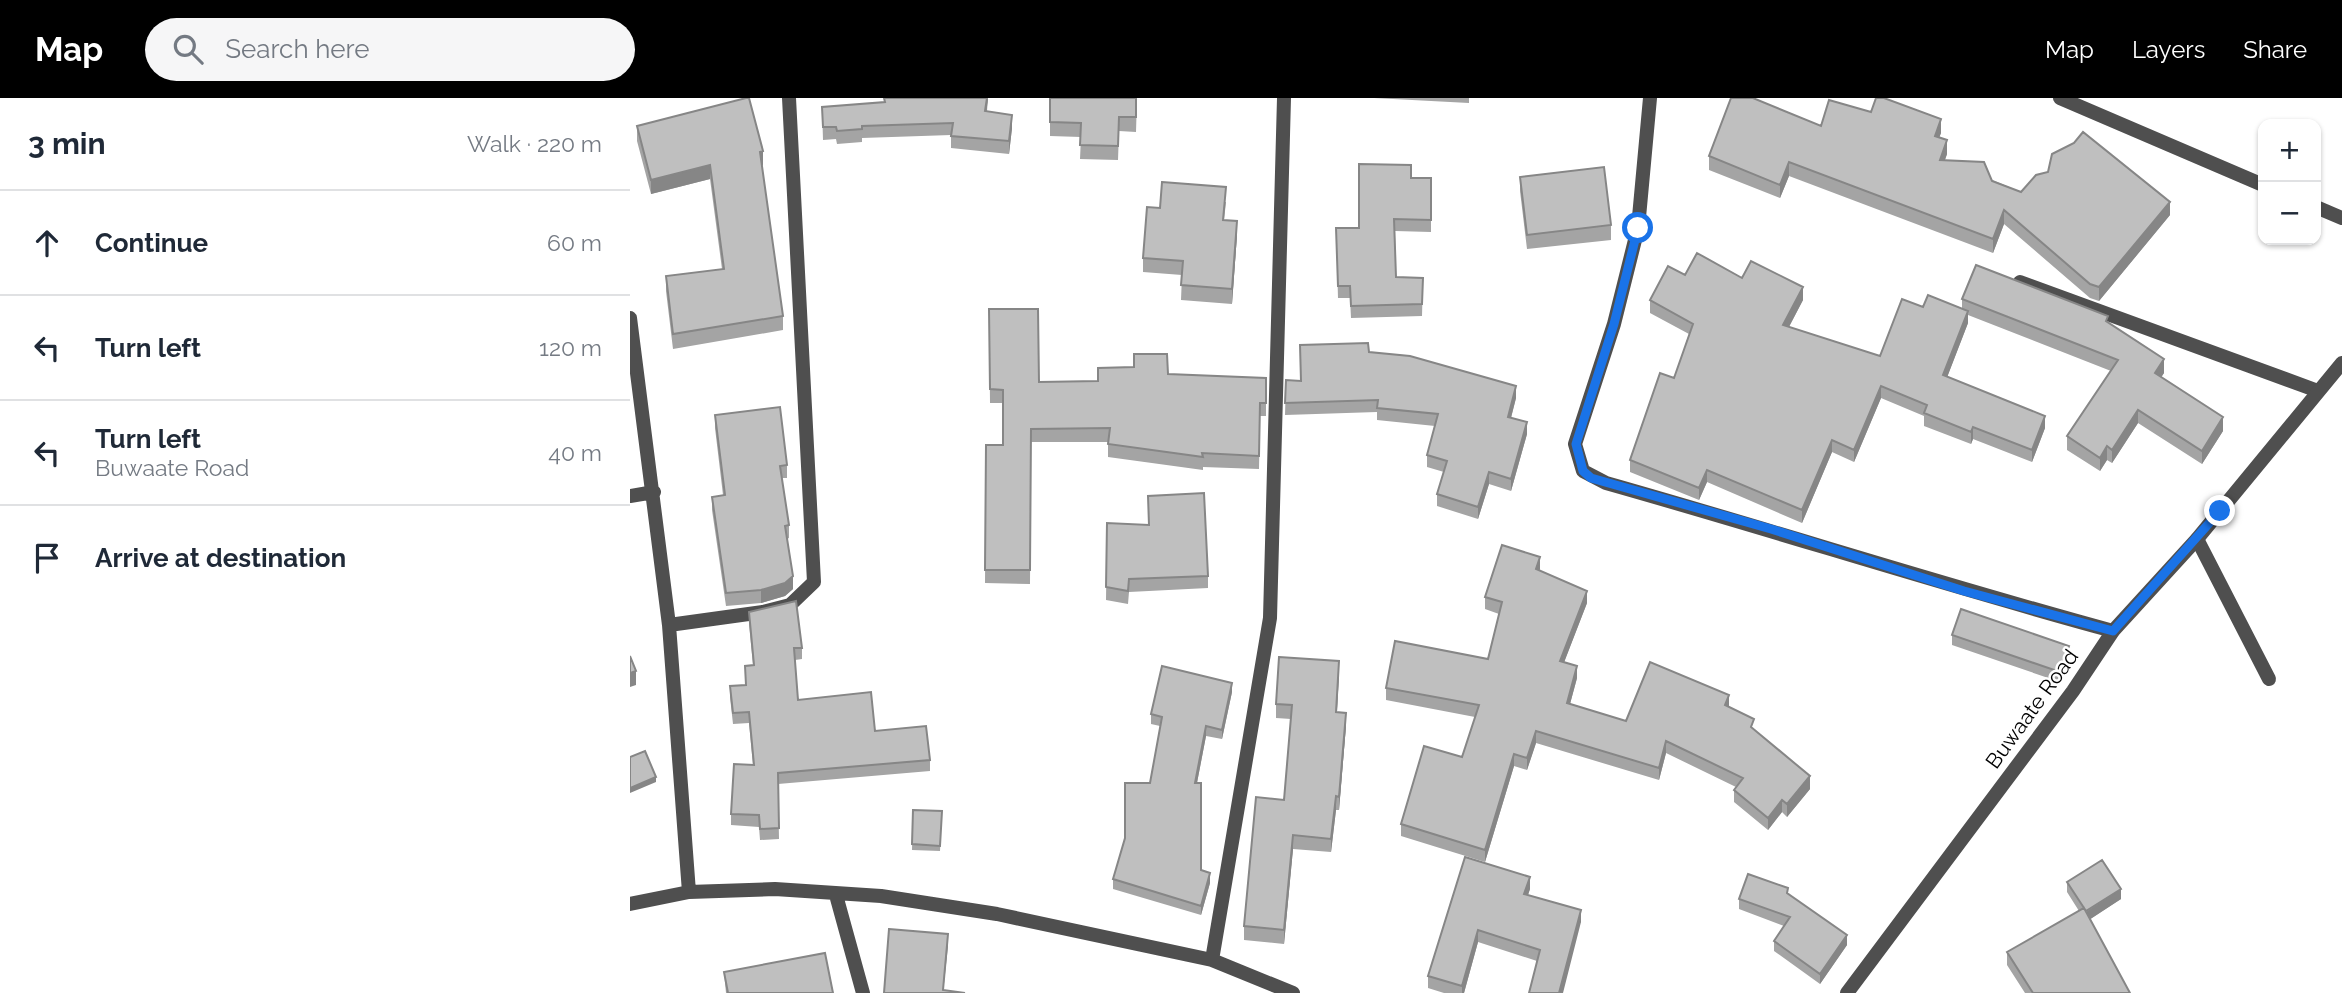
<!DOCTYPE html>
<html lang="en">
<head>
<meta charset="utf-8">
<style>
  :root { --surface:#fff; --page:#f6f6f7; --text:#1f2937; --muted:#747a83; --line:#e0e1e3; --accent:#000 }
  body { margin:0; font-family:Raleway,sans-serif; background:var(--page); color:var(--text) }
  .controls { position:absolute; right:21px; top:21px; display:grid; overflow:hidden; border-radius:14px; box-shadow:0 2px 5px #0004 }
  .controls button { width:63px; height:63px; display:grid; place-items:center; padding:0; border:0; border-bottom:2px solid var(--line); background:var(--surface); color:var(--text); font:35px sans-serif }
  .stop { position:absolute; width:21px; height:21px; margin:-16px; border:5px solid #1a73e8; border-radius:50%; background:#fff }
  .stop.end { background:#1a73e8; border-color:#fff; box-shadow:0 2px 7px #0008 }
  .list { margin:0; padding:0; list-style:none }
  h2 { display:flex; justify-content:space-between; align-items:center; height:91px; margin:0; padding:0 28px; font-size:30px }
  h2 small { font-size:23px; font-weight:400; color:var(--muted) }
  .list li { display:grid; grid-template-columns:46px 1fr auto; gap:21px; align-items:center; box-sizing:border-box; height:105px; padding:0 28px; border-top:2px solid var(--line) }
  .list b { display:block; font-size:26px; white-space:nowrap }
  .list p { margin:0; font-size:23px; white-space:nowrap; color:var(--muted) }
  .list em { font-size:23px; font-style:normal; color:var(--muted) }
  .icon { flex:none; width:38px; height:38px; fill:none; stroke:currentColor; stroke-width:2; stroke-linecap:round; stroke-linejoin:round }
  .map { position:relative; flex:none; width:1712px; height:895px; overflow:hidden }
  header { display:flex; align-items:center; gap:42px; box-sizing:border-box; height:98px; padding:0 35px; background:var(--accent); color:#fff }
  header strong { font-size:33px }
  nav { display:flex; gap:38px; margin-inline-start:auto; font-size:24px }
  .search { width:490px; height:63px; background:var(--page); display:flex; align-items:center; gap:18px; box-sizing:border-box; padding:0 24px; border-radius:38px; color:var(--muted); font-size:26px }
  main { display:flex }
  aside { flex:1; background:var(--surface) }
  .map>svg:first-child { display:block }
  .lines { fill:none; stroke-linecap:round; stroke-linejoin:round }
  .service { stroke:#4f4f4f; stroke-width:14 }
  .minor { stroke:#4f4f4f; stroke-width:14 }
  .tertiary { stroke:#4f4f4f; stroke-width:14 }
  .wall { fill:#a4a4a4 }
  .shaded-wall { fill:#868686 }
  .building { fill:#bfbfbf; stroke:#868686; stroke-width:2 }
  .route { stroke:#1a73e8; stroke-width:9 }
  .labels { text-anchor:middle; stroke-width:5; stroke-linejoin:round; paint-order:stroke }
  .street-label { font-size:21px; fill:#000; stroke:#fff }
</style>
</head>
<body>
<header>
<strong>Map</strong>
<div class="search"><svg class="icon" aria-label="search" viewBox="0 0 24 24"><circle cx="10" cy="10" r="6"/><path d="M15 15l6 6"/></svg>Search here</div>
<nav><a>Map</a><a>Layers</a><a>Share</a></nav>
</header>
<main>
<aside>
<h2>3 min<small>Walk · 220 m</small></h2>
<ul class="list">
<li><svg class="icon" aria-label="ahead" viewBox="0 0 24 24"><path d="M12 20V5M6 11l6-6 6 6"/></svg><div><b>Continue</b></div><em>60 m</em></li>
<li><svg class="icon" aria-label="left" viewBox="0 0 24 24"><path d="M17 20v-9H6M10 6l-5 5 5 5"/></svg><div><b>Turn left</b></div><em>120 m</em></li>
<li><svg class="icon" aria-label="left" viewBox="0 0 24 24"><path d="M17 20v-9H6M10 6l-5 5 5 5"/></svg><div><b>Turn left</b><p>Buwaate Road</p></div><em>40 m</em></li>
<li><svg class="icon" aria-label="arrive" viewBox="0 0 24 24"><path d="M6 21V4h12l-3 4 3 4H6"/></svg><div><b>Arrive at destination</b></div></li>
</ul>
</aside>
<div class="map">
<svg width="1712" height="895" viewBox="0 0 1712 895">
  <rect width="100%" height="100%" fill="#fff"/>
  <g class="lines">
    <path class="service" d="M 1567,441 L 1639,581"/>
    <path class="minor" d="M 1020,0 L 1008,130 L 984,226 L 945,346 L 953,373 L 976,385 C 1146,433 1313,487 1483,533
      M 1430,0 L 1633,87
      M 1686,109 L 1712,120
      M 1390,184 L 1688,293
      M 0,220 L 39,527 L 59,794
      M 0,398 L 24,394
      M 39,527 L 133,514 L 160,507 L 184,484 L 159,0
      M 206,797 L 233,895
      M 0,806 L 59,794 L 145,791 L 251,798 L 367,816 L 582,862 L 663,895
      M 582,862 L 640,520 L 654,0"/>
    <path class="tertiary" d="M 1217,895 L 1443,593 L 1483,533 L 1567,441 L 1712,265"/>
  </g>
  <path class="wall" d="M 254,0 L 358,0 L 357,13 L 382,30 L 379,56 L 321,50 L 321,37 L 232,40 L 232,44 L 207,46 L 206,41 L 193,42 L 192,9 L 254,4 Z
    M 420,0 L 507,0 L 506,34 L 489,33 L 488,62 L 450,61 L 451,39 L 420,38 Z
    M 744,0 L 839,0 L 839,5 Z
    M 7,28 L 133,67 L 132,68 L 153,218 L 153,232 L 43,251 L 36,193 L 36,178 L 92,171 L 80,81 L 21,96 L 7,43 Z
    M 1191,28 L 1311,35 L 1309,39 L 1317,56 L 1315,62 L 1391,94 L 1540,117 L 1469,203 L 1460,200 L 1374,126 L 1363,155 L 1159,78 L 1150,100 L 1079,72 L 1079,58 Z
    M 890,79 L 981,127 L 981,142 L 897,151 L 890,93 Z
    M 781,80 L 801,80 L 801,134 L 765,133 L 766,179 L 793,180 L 792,218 L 721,220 L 720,200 L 708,200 L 706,130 L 729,130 Z
    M 596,104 L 594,122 L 607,137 L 602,206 L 551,202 L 552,177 L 513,174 L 513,160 L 530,110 Z
    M 1112,180 L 1173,202 L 1159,229 L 1250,258 L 1293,209 L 1332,211 L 1332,201 L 1478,224 L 1534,275 L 1531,279 L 1593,333 L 1572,366 L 1508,325 L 1482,365 L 1477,362 L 1470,373 L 1437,352 L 1437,338 L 1481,273 L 1338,217 L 1338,225 L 1317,279 L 1415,330 L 1402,364 L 1343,341 L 1341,346 L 1294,328 L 1294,318 L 1251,300 L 1224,364 L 1202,354 L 1172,425 L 1077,384 L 1069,402 L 1000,374 L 1000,362 L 1044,280 L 1059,236 L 1020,215 L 1020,202 Z
    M 359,211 L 409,284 L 468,283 L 504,269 L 504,256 L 538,276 L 636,280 L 636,318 L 630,318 L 629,371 L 573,369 L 573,372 L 478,359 L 478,344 L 401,344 L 400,486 L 355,485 L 356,347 L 373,347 L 373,305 L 360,305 Z
    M 739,254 L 886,300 L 881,320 L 897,336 L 881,393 L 859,386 L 848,421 L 807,408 L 807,396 L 814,374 L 797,369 L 797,357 L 805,328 L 747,322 L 747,314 L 655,317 L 656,282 L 671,283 Z
    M 85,317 L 157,367 L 157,380 L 152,380 L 159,427 L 159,440 L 157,441 L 163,491 L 155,498 L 131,505 L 96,508 L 82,412 L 82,399 L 93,397 L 85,330 Z
    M 518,398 L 578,478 L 578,490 L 499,494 L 498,506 L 476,502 L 477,425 L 519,427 Z
    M 910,471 L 909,473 L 957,505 L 934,564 L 947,580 L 940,606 L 996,623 L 1099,609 L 1124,632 L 1180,691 L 1157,719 L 1152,714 L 1138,732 L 1104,704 L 1104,692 L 1106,689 L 1036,655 L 1029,682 L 906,645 L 897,672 L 884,668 L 855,764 L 771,738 L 771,726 L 832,659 L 845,619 L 756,602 L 756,590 L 858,561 L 869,516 L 855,511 L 855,499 Z
    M 119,514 L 172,550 L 172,561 L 165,562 L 168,602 L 245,633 L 300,662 L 300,673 L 148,686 L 149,741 L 130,742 L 129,729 L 101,727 L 101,716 L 123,667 L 119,625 L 103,626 L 100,599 L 100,588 L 115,587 L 115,568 L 123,567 L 119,526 Z
    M 1322,537 L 1439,558 L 1430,584 L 1322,547 Z
    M 709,576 L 707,614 L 716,628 L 709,712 L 706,712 L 701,754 L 663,751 L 654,846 L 614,842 L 614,828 L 654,702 L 661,621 L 646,620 L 646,606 Z
    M 602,594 L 592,641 L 576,638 L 567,685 L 571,772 L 580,785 L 571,817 L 483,791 L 483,781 L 520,685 L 530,628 L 521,626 L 521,616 Z
    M 283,712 L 312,713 L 310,753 L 282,752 Z
    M 835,759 L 900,791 L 898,797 L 951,824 L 907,863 L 848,844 L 834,895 L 814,895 L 798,890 L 798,878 Z
    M 1437,784 L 1491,801 L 1460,821 L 1500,895 L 1395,895 L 1377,867 L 1377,854 L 1449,813 L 1437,794 Z
    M 1158,796 L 1217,847 L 1190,886 L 1144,853 L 1144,843 L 1154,828 L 1109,811 L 1109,801 Z
    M 94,874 L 203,895 L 96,895 Z"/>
  <path class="shaded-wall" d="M 357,0 L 358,0 L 355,26 L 355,13 Z
    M 382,17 L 382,30 L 379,56 L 379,43 Z
    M 1311,21 L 1311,35 L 1305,51 L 1305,38 Z
    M 1317,42 L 1317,56 L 1310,75 L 1310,62 Z
    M 133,53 L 133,67 L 130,68 L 130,54 Z
    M 1159,64 L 1159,78 L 1150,100 L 1150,87 Z
    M 80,67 L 80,81 L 21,96 L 21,82 Z
    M 1540,104 L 1540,117 L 1469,203 L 1469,189 Z
    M 1374,112 L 1374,126 L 1363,155 L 1363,141 Z
    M 607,123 L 607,137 L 602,206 L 602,191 Z
    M 1173,189 L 1173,202 L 1153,240 L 1153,227 Z
    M 1338,213 L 1338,225 L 1313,290 L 1313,277 Z
    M 1534,261 L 1534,275 L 1525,289 L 1525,275 Z
    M 886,288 L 886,300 L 878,331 L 878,319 Z
    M 1251,288 L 1251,300 L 1224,364 L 1224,352 Z
    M 1508,312 L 1508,325 L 1482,365 L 1482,352 Z
    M 1415,318 L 1415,330 L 1402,364 L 1402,352 Z
    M 1593,319 L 1593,333 L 1572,366 L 1572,353 Z
    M 897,324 L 897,336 L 881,393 L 881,381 Z
    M 1343,329 L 1343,341 L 1341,346 L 1341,334 Z
    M 1202,342 L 1202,354 L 1172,425 L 1172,412 Z
    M 1477,348 L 1477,362 L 1470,373 L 1470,360 Z
    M 1077,372 L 1077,384 L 1069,402 L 1069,390 Z
    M 859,374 L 859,386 L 848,421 L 848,409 Z
    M 910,459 L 910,471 L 906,483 L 906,471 Z
    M 163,478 L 163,491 L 155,498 L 131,505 L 131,492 Z
    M 957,493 L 957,505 L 930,575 L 930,563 Z
    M 1439,548 L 1439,558 L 1430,584 L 1430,574 Z
    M 709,563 L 709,576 L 706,628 L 706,614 Z
    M 947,568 L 947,580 L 937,617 L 937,605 Z
    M 6,573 L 6,587 L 0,589 L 0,575 Z
    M 602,585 L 602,594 L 592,641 L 592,632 Z
    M 1099,597 L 1099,609 L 1095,607 Z
    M 716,615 L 716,628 L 709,712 L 709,699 Z
    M 576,628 L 576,638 L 565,695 L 565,685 Z
    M 906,633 L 906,645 L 897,672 L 897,660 Z
    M 1036,643 L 1036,655 L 1029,682 L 1029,670 Z
    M 884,656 L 884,668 L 855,764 L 855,752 Z
    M 1180,678 L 1180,691 L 1157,719 L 1157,706 Z
    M 26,679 L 26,684 L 0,695 L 0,690 Z
    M 706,698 L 706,712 L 701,754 L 701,741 Z
    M 1152,702 L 1152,714 L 1138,732 L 1138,720 Z
    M 663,737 L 663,751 L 654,846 L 654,832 Z
    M 580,775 L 580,785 L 571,817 L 571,808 Z
    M 900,779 L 900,791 L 894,808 L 894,796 Z
    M 1491,791 L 1491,801 L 1456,824 L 1456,814 Z
    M 951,812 L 951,824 L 933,895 L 929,895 Z
    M 848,832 L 848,844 L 834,895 L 832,895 L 832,888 Z
    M 318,836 L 318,848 L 313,895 Z
    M 1217,837 L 1217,847 L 1190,886 L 1190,876 Z"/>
  <path class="building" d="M 116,0 L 119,0 L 133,53 L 130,54 L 153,218 L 43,236 L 36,178 L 94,171 L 80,67 L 21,82 L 7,28 Z
    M 254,0 L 357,0 L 355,13 L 382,17 L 379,43 L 321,38 L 323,25 L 232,28 L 232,31 L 207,33 L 206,29 L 193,29 L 192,9 L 255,4 Z
    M 420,0 L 506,0 L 506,19 L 489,19 L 488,48 L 450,47 L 451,25 L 420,24 Z
    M 1101,0 L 1123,0 L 1191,28 L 1199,2 L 1241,14 L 1246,0 L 1254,0 L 1311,21 L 1305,38 L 1317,42 L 1310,62 L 1354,64 L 1362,83 L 1391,94 L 1406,77 L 1418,74 L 1422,56 L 1444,45 L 1453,34 L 1540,104 L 1469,189 L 1460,186 L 1374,112 L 1363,141 L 1159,64 L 1150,87 L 1079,58 Z
    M 729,66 L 781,67 L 781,80 L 801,80 L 801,122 L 764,121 L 766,179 L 793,180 L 792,206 L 721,208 L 720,188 L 708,188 L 706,130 L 729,130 Z
    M 974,69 L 981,127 L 897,137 L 890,79 Z
    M 532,84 L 596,89 L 593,122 L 607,123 L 602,191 L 551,187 L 553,163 L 513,160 L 517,109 L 530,110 Z
    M 1067,155 L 1112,180 L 1121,163 L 1173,189 L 1153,227 L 1250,258 L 1272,201 L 1293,209 L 1298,197 L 1338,213 L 1313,277 L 1415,318 L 1402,352 L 1343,329 L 1341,334 L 1294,315 L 1297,307 L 1251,288 L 1224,352 L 1202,342 L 1172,412 L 1077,372 L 1069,390 L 1000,362 L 1030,275 L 1044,280 L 1063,226 L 1020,202 L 1038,168 L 1055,177 Z
    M 1346,167 L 1478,218 L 1476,223 L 1534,261 L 1525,275 L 1593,319 L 1572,353 L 1508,312 L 1482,352 L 1477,348 L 1470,360 L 1437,338 L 1488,262 L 1332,201 Z
    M 359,211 L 408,211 L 409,284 L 468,283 L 468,270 L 504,269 L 504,256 L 537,256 L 538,276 L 636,280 L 636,305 L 630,305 L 629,358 L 572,355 L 573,359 L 478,346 L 480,330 L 401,331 L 400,472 L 355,472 L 356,347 L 373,347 L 373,292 L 360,291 Z
    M 738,245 L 739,254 L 780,258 L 886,288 L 878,319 L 897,324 L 881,381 L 859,374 L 848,409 L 807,396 L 817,363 L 797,357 L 808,316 L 747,310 L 748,302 L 655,305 L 656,282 L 671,283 L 670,247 Z
    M 150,309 L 157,367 L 150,368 L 159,427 L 155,428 L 163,478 L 155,485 L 131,492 L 96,495 L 82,399 L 95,397 L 85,317 Z
    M 574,395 L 578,478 L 499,481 L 498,493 L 476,489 L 477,425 L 519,427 L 518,398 Z
    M 872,447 L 910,459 L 906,471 L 957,493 L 930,563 L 947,568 L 937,605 L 996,623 L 1020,564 L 1099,597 L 1095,607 L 1124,621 L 1121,629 L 1180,678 L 1157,706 L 1152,702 L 1138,720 L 1104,692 L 1113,680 L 1036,643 L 1029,670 L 906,633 L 897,660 L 884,656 L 855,752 L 771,726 L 794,648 L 832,659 L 849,607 L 756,590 L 765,543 L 858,561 L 872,504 L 855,499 Z
    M 166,503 L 172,550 L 164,550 L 168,602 L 241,594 L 245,633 L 296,628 L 300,662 L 148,675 L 149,730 L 130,731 L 129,717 L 101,716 L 104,666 L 124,667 L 119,614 L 103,615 L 100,588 L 116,587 L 115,568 L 124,567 L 119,514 Z
    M 1331,511 L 1439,548 L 1430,574 L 1322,537 Z
    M 0,558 L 6,573 L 0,575 Z
    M 649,559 L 709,563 L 706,614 L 716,615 L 709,699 L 706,698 L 701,741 L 663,737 L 654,832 L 614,828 L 626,699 L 654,702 L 662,607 L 646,606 Z
    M 532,568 L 602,585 L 592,632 L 576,628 L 565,685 L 571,685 L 571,772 L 580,775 L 571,808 L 483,781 L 495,740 L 495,685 L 520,685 L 532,619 L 521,616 Z
    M 15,653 L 26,679 L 0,690 L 0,659 Z
    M 283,712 L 312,713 L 310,748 L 282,746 Z
    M 835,759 L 900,779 L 894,796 L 951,812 L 929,895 L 899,895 L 910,852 L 848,832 L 832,888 L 798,878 Z
    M 1472,762 L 1491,791 L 1456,813 L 1437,784 Z
    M 1118,776 L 1158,790 L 1157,795 L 1217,837 L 1190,876 L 1144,843 L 1160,819 L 1109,801 Z
    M 1454,810 L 1500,895 L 1403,895 L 1377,854 Z
    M 259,831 L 318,836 L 313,892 L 335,895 L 254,895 Z
    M 195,855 L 203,895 L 98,895 L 94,874 Z"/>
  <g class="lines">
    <path class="route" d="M 1008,130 L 984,226 L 946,346 L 953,373 L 961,380 L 1141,431 L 1334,493 L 1483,533 L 1590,413"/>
  </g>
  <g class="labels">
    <g class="street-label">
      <text transform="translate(1402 611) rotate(-54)" y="7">Buwaate Road</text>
    </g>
  </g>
</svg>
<div class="controls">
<button>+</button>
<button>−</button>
</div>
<div class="stop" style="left:1008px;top:130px"></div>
<div class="stop end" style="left:1590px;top:413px"></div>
</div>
</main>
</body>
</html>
